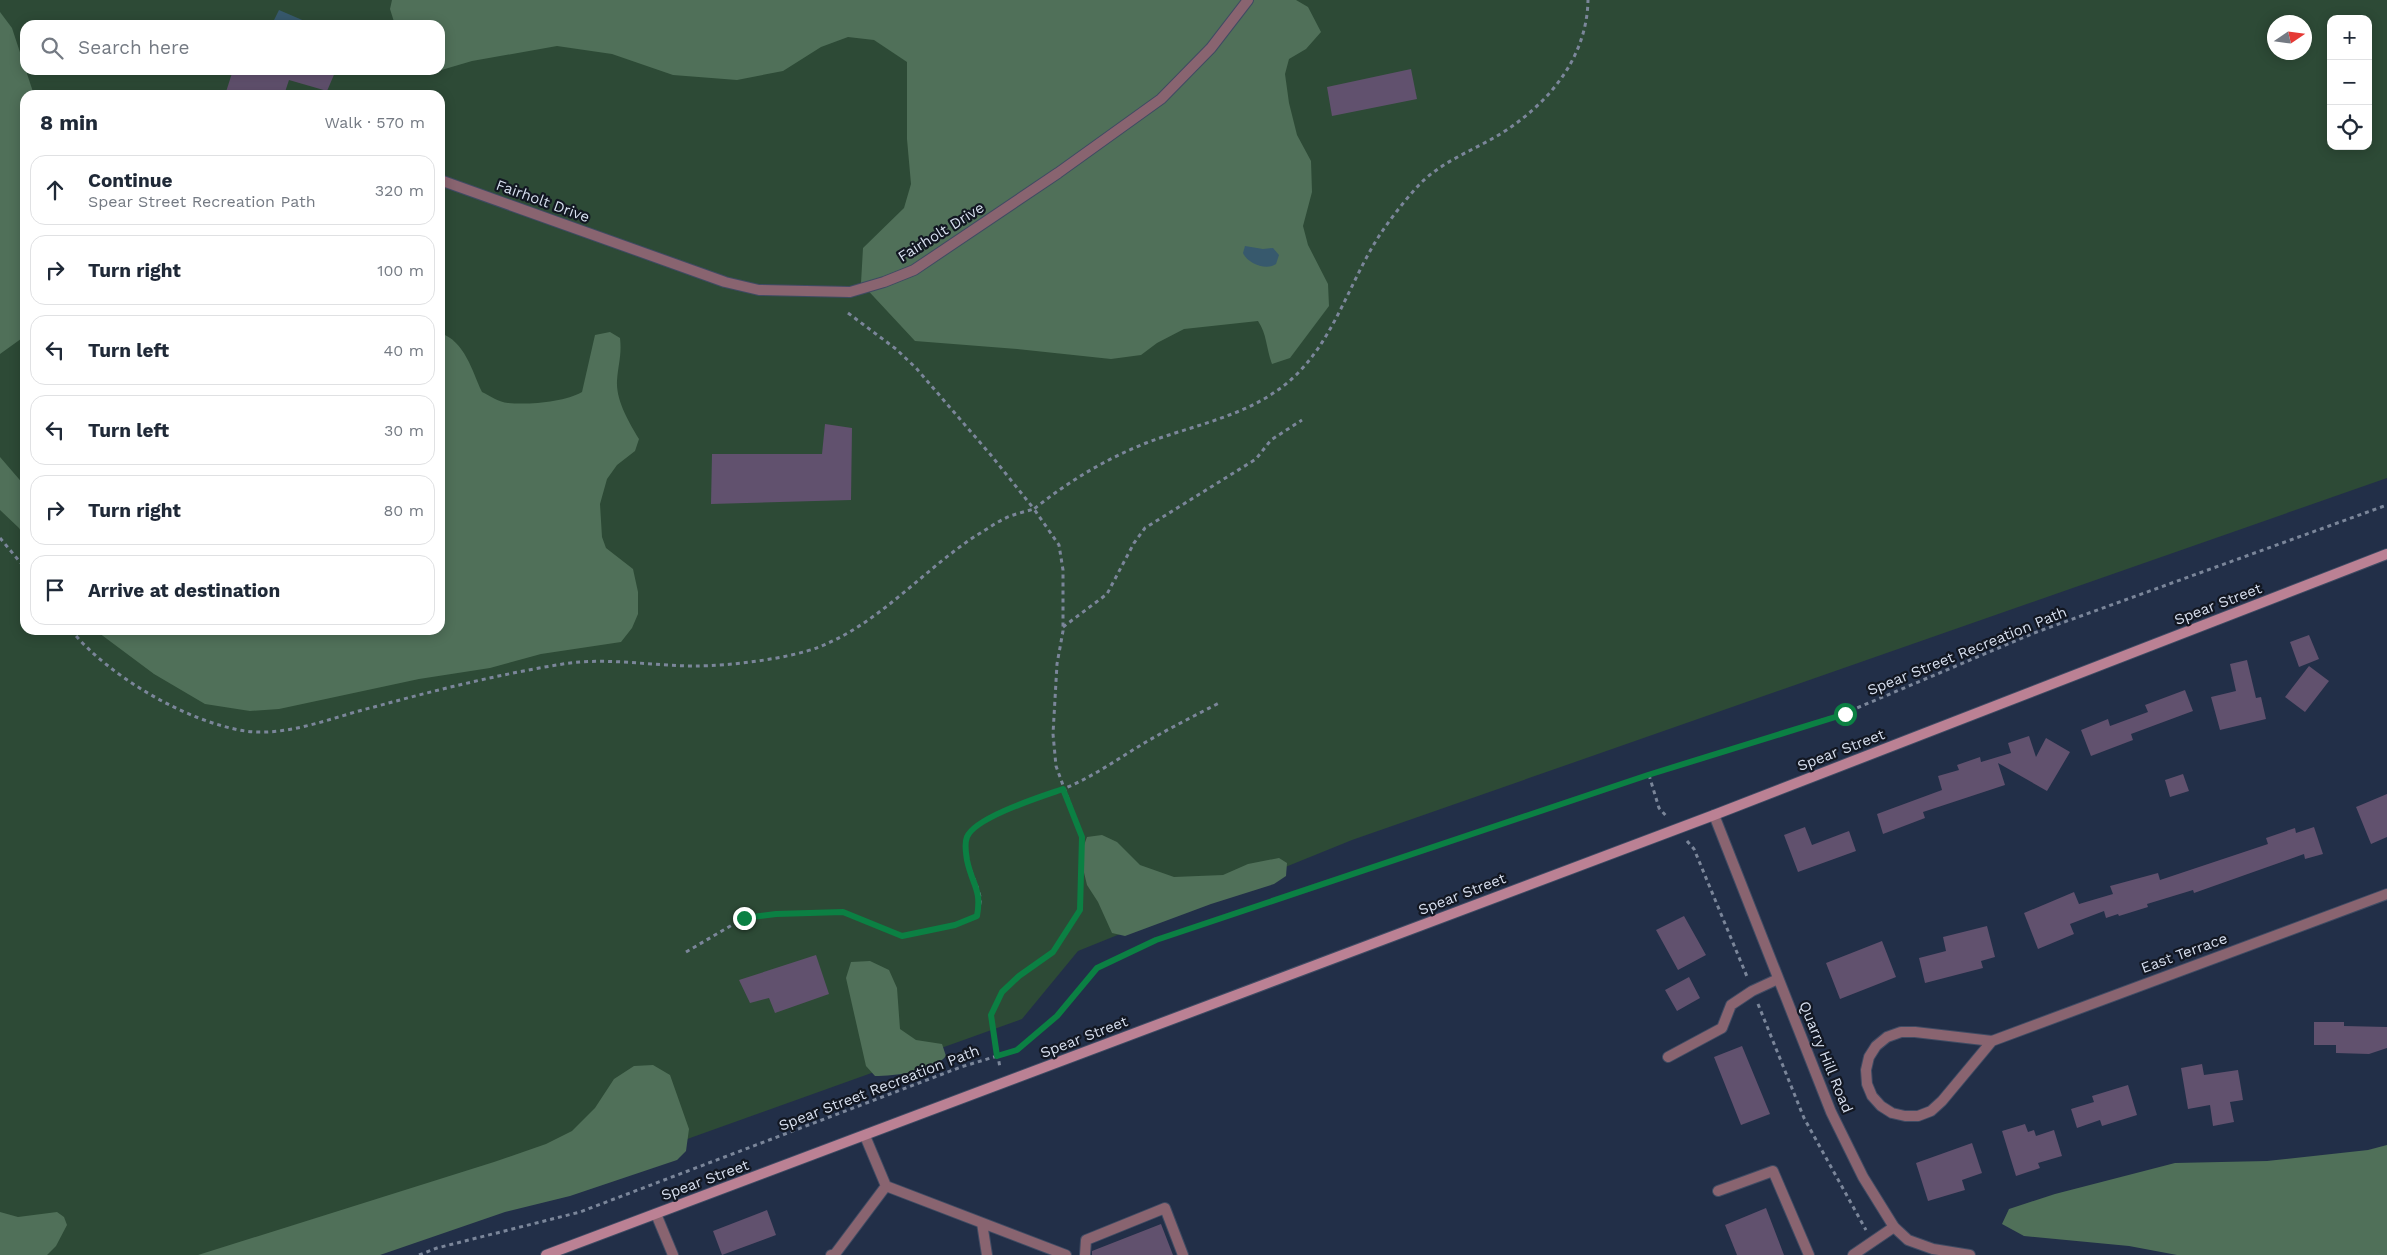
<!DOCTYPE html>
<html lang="en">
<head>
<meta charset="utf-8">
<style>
  :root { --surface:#fff; --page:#f6f6f7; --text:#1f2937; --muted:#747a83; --line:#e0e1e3 }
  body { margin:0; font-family:"Work Sans",sans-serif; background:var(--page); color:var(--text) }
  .controls { position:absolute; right:15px; top:15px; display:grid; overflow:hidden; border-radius:10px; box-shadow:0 2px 12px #0003 }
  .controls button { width:45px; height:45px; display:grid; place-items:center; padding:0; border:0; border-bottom:1px solid var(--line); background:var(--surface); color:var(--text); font:25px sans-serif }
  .compass { position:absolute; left:2267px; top:15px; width:45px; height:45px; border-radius:50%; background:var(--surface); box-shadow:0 2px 12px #0003; rotate:77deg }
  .stop { position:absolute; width:15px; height:15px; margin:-11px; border:4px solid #0b8043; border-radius:50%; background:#fff }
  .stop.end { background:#0b8043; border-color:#fff; box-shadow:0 1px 5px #0008 }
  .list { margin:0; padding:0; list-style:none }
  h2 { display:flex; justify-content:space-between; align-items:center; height:65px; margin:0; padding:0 20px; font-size:21px }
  h2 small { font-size:16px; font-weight:400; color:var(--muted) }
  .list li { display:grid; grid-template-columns:32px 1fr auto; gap:15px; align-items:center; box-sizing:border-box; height:70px; margin:0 10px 10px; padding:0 10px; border:1px solid var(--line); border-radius:15px }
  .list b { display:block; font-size:19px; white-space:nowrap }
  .list p { margin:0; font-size:16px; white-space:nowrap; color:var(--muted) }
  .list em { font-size:16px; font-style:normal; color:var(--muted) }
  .icon { flex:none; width:28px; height:28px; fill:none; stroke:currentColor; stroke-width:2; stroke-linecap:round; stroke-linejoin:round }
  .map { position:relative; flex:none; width:2387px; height:1255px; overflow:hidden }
  .search { position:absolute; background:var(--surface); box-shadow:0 2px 12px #0003; left:20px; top:20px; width:425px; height:55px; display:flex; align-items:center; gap:12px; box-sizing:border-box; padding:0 18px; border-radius:15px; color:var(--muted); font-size:19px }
  .panel { position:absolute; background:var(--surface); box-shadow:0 2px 12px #0003; left:20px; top:90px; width:425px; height:545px; border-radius:15px }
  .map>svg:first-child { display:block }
  .green { fill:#2d4a36; fill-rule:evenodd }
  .forest { fill:#507059 }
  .water { fill:#37596d }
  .building { fill:#61516e }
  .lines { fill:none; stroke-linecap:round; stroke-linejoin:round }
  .lane-casing { stroke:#3f4b63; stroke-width:12 }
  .street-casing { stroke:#3f4b63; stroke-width:12 }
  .secondary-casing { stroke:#3f4b63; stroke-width:12 }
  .path { stroke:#7b869a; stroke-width:3; stroke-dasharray:4 4; stroke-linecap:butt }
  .lane { stroke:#896470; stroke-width:10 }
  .street { stroke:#896470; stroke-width:10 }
  .secondary { stroke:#bb8194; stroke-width:10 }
  .route { stroke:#0b8043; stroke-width:6 }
  .labels { text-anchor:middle; stroke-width:4.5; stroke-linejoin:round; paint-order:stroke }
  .street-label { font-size:15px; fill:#d7dfef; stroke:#121722 }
</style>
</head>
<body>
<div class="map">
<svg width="2387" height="1255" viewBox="0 0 2387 1255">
  <rect width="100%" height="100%" fill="#222f48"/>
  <path class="green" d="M 0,0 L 2387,0 L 2387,478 L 1352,840 L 1078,951 L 1022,1019 L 559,1185 L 317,1255 L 0,1255 ZM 2331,19 L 2368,19 L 2368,146 L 2331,146 ZM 2274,22 L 2304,22 L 2304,52 L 2274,52 ZM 25,25 L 440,25 L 440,70 L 25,70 ZM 25,95 L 440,95 L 440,630 L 25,630 Z"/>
  <path class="forest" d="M 392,0 L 1296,0 L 1308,7 L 1321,32 L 1306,49 L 1289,59 L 1285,74 L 1289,103 L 1297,135 L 1311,161 L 1312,192 L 1303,226 L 1308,245 L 1328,284 L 1329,306 L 1290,358 L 1272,364 C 1266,348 1267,334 1258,321 L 1184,329 L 1157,343 L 1141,355 L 1111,359 L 1017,349 L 915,341 L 861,283 L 863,248 L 904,208 L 911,184 L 907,139 L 907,62 L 874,40 L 848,37 L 821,47 L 783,71 L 737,80 L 673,75 L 612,54 L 557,46 L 472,61 L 438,71 L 435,70 L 440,70 L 440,25 L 395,25 L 390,9 Z
    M 0,12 L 12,28 L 34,95 L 25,95 L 25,336 L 0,354 Z
    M 610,332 L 620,338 C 622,355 618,365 617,381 C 616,401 629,422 639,439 L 635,451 L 617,465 L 607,479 L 600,504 L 602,537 L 606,548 L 633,569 L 638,592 L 638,614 L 632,628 L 621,642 L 541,654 L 490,668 L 419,679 L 279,709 L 250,711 L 205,704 L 154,674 L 95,630 L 440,630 L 440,333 C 465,341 472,371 482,392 C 490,396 499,402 508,403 C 529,405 565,402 582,392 L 595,335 Z
    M 0,457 L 25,486 L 25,539 L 19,528 L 0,510 Z
    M 1102,835 L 1117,842 L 1140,865 L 1174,877 L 1223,875 L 1248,864 L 1279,858 L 1287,863 L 1286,876 L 1274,884 L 1211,904 L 1125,936 L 1112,933 L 1098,902 L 1087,885 L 1082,864 L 1083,848 L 1087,837 Z
    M 870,961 L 889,970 L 897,988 L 900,1029 L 916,1040 L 942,1044 L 946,1056 C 934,1071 894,1076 875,1076 L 866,1066 L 846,978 L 851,962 Z
    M 653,1065 L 670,1075 L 689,1129 L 686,1151 L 677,1160 L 570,1196 L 505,1212 L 380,1255 L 198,1255 L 494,1162 L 546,1144 L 572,1131 L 595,1108 L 614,1079 L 634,1066 Z
    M 2387,1145 L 2387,1255 L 2177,1255 L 2129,1246 L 2024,1236 L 2002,1224 L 2009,1209 L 2055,1194 L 2175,1163 L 2267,1161 L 2368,1150 Z
    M 0,1212 L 18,1217 L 57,1212 L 64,1217 L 67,1225 L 56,1246 L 47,1255 L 0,1255 Z"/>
  <path class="water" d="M 279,10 L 307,22 L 306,25 L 272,24 Z
    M 1245,246 L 1263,249 L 1273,248 L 1279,255 L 1276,264 C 1266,271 1247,263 1243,253 Z"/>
  <path class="building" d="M 1411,69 L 1417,99 L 1332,116 L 1327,87 Z
    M 233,70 L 336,70 L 327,91 L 289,80 L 284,95 L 225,95 Z
    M 825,424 L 852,428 L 851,500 L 711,504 L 712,454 L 822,454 Z
    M 2309,635 L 2319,659 L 2299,667 L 2290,642 Z
    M 2247,660 L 2256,698 L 2261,697 L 2266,719 L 2220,730 L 2211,697 L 2236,691 L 2230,664 Z
    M 2309,666 L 2329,681 L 2305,712 L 2285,697 Z
    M 2185,690 L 2193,711 L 2131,734 L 2133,740 L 2091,756 L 2081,730 L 2108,719 L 2110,726 L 2148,712 L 2145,705 Z
    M 2029,736 L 2036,757 L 2046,738 L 2070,752 L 2047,791 L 1998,763 L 2005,785 L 1923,812 L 1925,818 L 1883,834 L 1877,814 L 1942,790 L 1938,776 L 1959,770 L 1957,765 L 1980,757 L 1981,762 L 2011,753 L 2008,743 Z
    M 2183,774 L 2189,791 L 2170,797 L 2165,780 Z
    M 2387,794 L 2387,837 L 2371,844 L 2356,807 Z
    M 1805,827 L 1812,845 L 1849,831 L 1856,851 L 1798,872 L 1784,835 Z
    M 2314,827 L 2323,854 L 2305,859 L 2304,854 L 2194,893 L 2193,890 L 2147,904 L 2148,907 L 2119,916 L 2118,914 L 2106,918 L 2104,911 L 2070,924 L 2074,934 L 2038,949 L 2024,913 L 2074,892 L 2079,904 L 2113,894 L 2110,886 L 2158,873 L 2160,880 L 2268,844 L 2266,838 L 2295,828 L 2296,833 Z
    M 1684,916 L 1706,955 L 1678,970 L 1656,930 Z
    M 1987,926 L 1995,957 L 1981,961 L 1983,968 L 1925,983 L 1919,958 L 1946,951 L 1943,937 Z
    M 1882,941 L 1896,977 L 1840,999 L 1826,963 Z
    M 816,955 L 829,994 L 775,1013 L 769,998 L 750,1003 L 739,980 Z
    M 1689,977 L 1700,998 L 1677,1011 L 1665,990 Z
    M 2314,1022 L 2344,1022 L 2344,1026 L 2387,1027 L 2387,1048 L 2369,1054 L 2336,1053 L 2336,1045 L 2314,1045 Z
    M 1742,1046 L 1770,1114 L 1741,1125 L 1714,1057 Z
    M 2202,1064 L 2204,1075 L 2238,1070 L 2243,1100 L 2230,1102 L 2234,1122 L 2213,1126 L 2210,1105 L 2188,1109 L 2181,1068 Z
    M 2128,1085 L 2137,1115 L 2102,1126 L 2100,1120 L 2077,1128 L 2071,1109 L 2094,1102 L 2092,1096 Z
    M 2025,1124 L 2028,1132 L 2034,1130 L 2036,1136 L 2054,1130 L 2062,1156 L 2038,1163 L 2040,1168 L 2016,1176 L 2002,1131 Z
    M 1972,1143 L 1982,1173 L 1962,1180 L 1965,1190 L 1928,1201 L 1916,1163 Z
    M 1766,1208 L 1784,1255 L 1737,1255 L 1725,1225 Z
    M 767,1210 L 776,1235 L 722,1255 L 713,1231 Z
    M 1161,1224 L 1173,1255 L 1092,1255 L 1092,1251 Z"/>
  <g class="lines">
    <defs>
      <path id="lane" d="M 1668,1057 L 1722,1028 L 1731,1005 L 1752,991 L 1778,979
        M 865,1136 L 886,1186 L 1066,1255
        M 1718,1191 L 1773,1171 L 1809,1255
        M 656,1214 L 673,1255
        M 982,1223 L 987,1255
        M 831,1255 L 835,1254 L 886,1186
        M 1085,1255 L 1086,1240 L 1165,1208 L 1183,1255
        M 1853,1255 L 1894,1227"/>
      <path id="street" d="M 440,180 L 725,282 L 759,290 L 850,292 L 884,282 L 914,270 L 1058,173 L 1161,99 L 1211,48 L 1248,0
        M 1714,815 L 1831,1112 L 1863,1177 L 1894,1227 L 1908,1240 L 1933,1249 L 1970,1255
        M 1992,1041 L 1942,1101 L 1931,1111 L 1918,1116 L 1905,1116 L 1892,1113 L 1881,1106 L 1872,1096 L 1867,1084 L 1866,1070 L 1869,1057 L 1876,1046 L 1887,1037 L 1901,1032 L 1915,1032 L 1992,1041 L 2387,894"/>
      <path id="secondary" d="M 546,1255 L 1714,815 L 2387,554"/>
    </defs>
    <use href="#lane" class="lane-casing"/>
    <use href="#street" class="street-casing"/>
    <use href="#secondary" class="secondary-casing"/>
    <path class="path" d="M 848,313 L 896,349 L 916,368 L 990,454 L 1034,509 C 1069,481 1104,460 1146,443 C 1188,427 1237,418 1275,392 C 1331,355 1346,286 1381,233 C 1392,217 1405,200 1418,186 C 1442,160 1476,150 1505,131 C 1551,101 1587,56 1588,0
      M 0,538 L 25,568
      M 1063,627 L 1107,594 L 1134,543 L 1145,528 L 1256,459 L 1271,440 L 1302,420
      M 71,630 C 108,676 187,722 245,731 C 288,737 333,717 374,707 C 436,690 500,674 563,664 C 607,657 651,666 695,666 C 728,666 788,659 819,647 C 880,623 923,570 977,535 C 986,530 995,523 1004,519 C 1013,514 1024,512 1034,509 L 1059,545 L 1063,570 L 1063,631 L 1057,664 L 1053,734 L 1056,766 L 1082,837 L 1080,909 L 1053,951 L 1019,976 L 1002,992 L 991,1015 L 1000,1068
      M 1649,775 L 1659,808 L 1667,817
      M 1687,841 L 1694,849 L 1748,979
      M 686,952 L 744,918 L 776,914 L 843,912 L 902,936 L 955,925 L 977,916 C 978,910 981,903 980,897 C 977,881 958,851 968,835 C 981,813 1040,799 1063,789 C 1093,777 1119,758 1146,742 C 1170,728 1196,715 1221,702
      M 1758,1004 L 1804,1118 L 1866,1230
      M 419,1255 L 437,1248 L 580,1212 L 961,1067 L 1017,1050 L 1057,1016 L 1097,968 L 1156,940 L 1649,775 L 1845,713 L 2034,633 L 2387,505"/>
    <use href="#lane" class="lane"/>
    <use href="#street" class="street"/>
    <use href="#secondary" class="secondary"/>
  </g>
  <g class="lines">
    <path class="route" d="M 744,918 L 776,914 L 843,912 L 902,936 L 955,925 L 977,916 C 982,889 972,885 967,860 C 966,853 964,844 967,837 C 975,817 1043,796 1063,789 L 1082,837 L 1080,910 L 1053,952 L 1019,976 L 1002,992 L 991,1015 L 997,1056 L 1017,1050 L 1057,1016 L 1097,968 L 1156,940 L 1648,775 L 1845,714"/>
  </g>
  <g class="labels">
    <g class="street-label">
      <text transform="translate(543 201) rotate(20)" y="5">Fairholt Drive</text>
      <text transform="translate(941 232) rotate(-32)" y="5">Fairholt Drive</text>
      <text transform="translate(2218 604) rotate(-21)" y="5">Spear Street</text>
      <text transform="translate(1967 651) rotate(-22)" y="5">Spear Street Recreation Path</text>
      <text transform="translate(1841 750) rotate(-21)" y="5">Spear Street</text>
      <text transform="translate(1462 894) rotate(-21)" y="5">Spear Street</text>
      <text transform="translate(2184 953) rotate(-20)" y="5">East Terrace</text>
      <text transform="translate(1084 1037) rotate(-21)" y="5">Spear Street</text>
      <text transform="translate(1826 1057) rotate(68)" y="5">Quarry Hill Road</text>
      <text transform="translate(879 1088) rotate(-21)" y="5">Spear Street Recreation Path</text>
      <text transform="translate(705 1180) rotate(-20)" y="5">Spear Street</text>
    </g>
  </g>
</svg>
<div class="controls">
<button>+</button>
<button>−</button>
<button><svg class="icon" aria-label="locate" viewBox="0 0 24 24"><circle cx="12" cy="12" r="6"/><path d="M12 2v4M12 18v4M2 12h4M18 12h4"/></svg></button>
</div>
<svg class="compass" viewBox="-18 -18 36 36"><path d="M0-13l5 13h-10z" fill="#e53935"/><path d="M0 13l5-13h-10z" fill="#747a83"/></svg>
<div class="stop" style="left:1845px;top:714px"></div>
<div class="stop end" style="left:744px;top:918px"></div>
<div class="search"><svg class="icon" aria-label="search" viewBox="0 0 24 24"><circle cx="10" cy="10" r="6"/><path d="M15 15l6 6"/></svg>Search here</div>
<section class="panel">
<h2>8 min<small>Walk · 570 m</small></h2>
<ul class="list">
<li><svg class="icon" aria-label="ahead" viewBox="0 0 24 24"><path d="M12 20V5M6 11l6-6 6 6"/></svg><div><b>Continue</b><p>Spear Street Recreation Path</p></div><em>320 m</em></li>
<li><svg class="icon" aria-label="right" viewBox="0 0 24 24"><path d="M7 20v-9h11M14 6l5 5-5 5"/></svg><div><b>Turn right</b></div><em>100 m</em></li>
<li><svg class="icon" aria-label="left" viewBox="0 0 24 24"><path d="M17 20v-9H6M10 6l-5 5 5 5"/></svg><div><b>Turn left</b></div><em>40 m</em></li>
<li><svg class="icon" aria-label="left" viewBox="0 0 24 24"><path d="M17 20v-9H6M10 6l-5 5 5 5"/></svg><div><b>Turn left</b></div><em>30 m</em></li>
<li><svg class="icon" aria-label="right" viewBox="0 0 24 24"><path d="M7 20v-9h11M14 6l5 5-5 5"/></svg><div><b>Turn right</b></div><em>80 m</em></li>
<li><svg class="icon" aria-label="arrive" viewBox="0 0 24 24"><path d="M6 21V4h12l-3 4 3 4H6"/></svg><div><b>Arrive at destination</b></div></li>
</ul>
</section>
</div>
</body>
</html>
